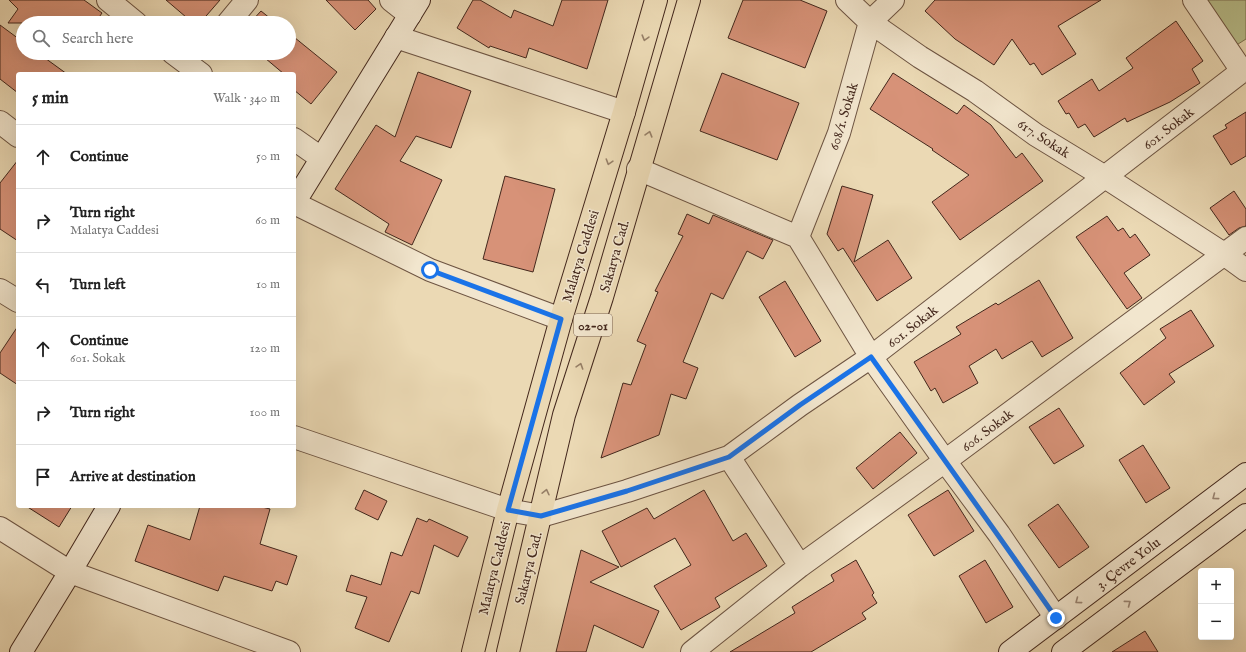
<!DOCTYPE html>
<html lang="en">
<head>
<meta charset="utf-8">
<style>
  :root { --surface:#fff; --page:#f2f2f2; --text:#222; --muted:#767676; --line:#e0e0e0 }
  body { margin:0; font-family:"IM FELL English",serif; background:var(--page); color:var(--text) }
  .controls { position:absolute; right:12px; bottom:12px; display:grid; overflow:hidden; border-radius:4px; box-shadow:0 4px 16px #0002 }
  .controls button { width:36px; height:36px; display:grid; place-items:center; padding:0; border:0; border-bottom:1px solid var(--line); background:var(--surface); color:var(--text); font:20px sans-serif }
  .stop { position:absolute; width:12px; height:12px; margin:-9px; border:3px solid #1a73e8; border-radius:50%; background:#fff }
  .stop.end { background:#1a73e8; border-color:#fff; box-shadow:0 1px 4px #0008 }
  .list { margin:0; padding:0; list-style:none }
  h2 { display:flex; justify-content:space-between; align-items:center; height:52px; margin:0; padding:0 16px; font-size:17px }
  h2 small { font-size:13px; font-weight:400; color:var(--muted) }
  .list li { display:grid; grid-template-columns:26px 1fr auto; gap:12px; align-items:center; box-sizing:border-box; height:64px; padding:0 16px; border-top:1px solid var(--line) }
  .list b { display:block; font-size:15px; white-space:nowrap }
  .list p { margin:0; font-size:13px; white-space:nowrap; color:var(--muted) }
  .list em { font-size:13px; font-style:normal; color:var(--muted) }
  .icon { flex:none; width:22px; height:22px; fill:none; stroke:currentColor; stroke-width:2; stroke-linecap:round; stroke-linejoin:round }
  .map { position:relative; flex:none; width:1246px; height:652px; overflow:hidden }
  .search { position:absolute; background:var(--surface); box-shadow:0 4px 16px #0002; left:16px; top:16px; width:280px; height:44px; display:flex; align-items:center; gap:10px; box-sizing:border-box; padding:0 14px; border-radius:22px; color:var(--muted); font-size:15px }
  .panel { position:absolute; background:var(--surface); box-shadow:0 4px 16px #0002; left:16px; top:72px; width:280px; height:436px; border-radius:4px }
  .map>svg:first-child { display:block }
  .green { fill:#b8bf8c; stroke:#7e7354 }
  .building { fill:#d79278; stroke:#43271c }
  .lines { fill:none; stroke-linecap:round; stroke-linejoin:round }
  .street-casing { stroke:#6d5442; stroke-width:24 }
  .secondary-casing { stroke:#43271c; stroke-width:24 }
  .primary-casing { stroke:#43271c; stroke-width:24 }
  .street { stroke:#f2e6ce; stroke-width:22 }
  .secondary { stroke:#f2e6ce; stroke-width:22 }
  .primary { stroke:#ebd9b4; stroke-width:22 }
  .oneway { stroke:#978068 }
  .oneway2 { stroke:#9a8675 }
  .route { stroke:#1a73e8; stroke-width:5 }
  .labels { text-anchor:middle; stroke-width:3; stroke-linejoin:round; paint-order:stroke }
  .shield { fill:#f2e6ce; stroke:#786051; stroke-width:1 }
  .shield-label { font-size:13px; font-weight:bold; fill:#43271c }
  .street-label { font-size:14px; fill:#43271c; stroke:#f2e6ce }
</style>
</head>
<body>
<div class="map">
<svg width="1246" height="652" viewBox="0 0 1246 652">
  <rect width="100%" height="100%" fill="#ebd9b4"/>
  <filter id="stains"><feTurbulence type="fractalNoise" baseFrequency=".005" numOctaves="4"/><feColorMatrix values="0 0 0 0 .2 0 0 0 0 .09 0 0 0 0 .02 0 0 0 .5 -.17"/></filter>
  <radialGradient id="worn" r=".72"><stop offset=".6" stop-color="#630" stop-opacity="0"/><stop offset="1" stop-color="#630" stop-opacity=".3"/></radialGradient>
  <path class="green" d="M 1204,0 L 1246,0 L 1246,39 L 1235,46 Z"/>
  <path class="building" d="M 9,0 L 84,0 L 102,13 L 95,23 L 8,23 L 18,9 Z
    M 166,0 L 220,0 L 200,23 L 193,23 Z
    M 326,0 L 368,0 L 376,9 L 355,30 Z
    M 473,0 L 480,0 L 511,18 L 514,10 L 553,26 L 562,0 L 608,0 L 587,69 L 529,48 L 526,58 L 490,46 L 489,48 L 457,28 Z
    M 743,0 L 800,0 L 827,11 L 805,68 L 728,38 Z
    M 935,0 L 1101,0 L 1058,26 L 1076,54 L 1042,75 L 1034,63 L 1030,65 L 1012,39 L 994,65 L 955,39 L 925,11 Z
    M 261,11 L 276,23 L 250,23 Z
    M 1176,21 L 1203,61 L 1192,69 L 1200,83 L 1170,102 L 1127,122 L 1125,118 L 1094,137 L 1085,124 L 1078,128 L 1069,113 L 1066,114 L 1058,101 L 1092,79 L 1099,91 L 1133,68 L 1126,58 Z
    M 0,25 L 23,42 L 23,53 L 38,53 L 67,74 L 18,74 L 18,93 L 0,79 Z
    M 289,33 L 337,72 L 311,104 L 294,90 L 294,74 L 284,74 L 259,53 L 289,53 Z
    M 418,72 L 471,91 L 451,148 L 416,136 L 400,161 L 442,180 L 412,245 L 385,232 L 389,224 L 335,189 L 376,125 L 395,137 Z
    M 722,73 L 799,103 L 777,160 L 700,131 Z
    M 893,73 L 957,114 L 964,105 L 991,125 L 1016,158 L 1022,153 L 1043,181 L 960,240 L 932,202 L 969,175 L 932,150 L 933,149 L 870,109 Z
    M 1246,112 L 1246,156 L 1231,165 L 1213,136 L 1227,128 L 1225,125 Z
    M 18,160 L 18,241 L 0,229 L 0,183 Z
    M 505,176 L 555,189 L 533,272 L 483,259 Z
    M 842,186 L 873,195 L 854,262 L 888,240 L 912,278 L 877,301 L 843,248 L 838,251 L 827,234 Z
    M 1234,191 L 1246,209 L 1246,226 L 1239,228 L 1229,235 L 1210,208 Z
    M 687,214 L 709,224 L 713,215 L 773,240 L 763,259 L 747,251 L 723,299 L 711,293 L 683,362 L 698,368 L 686,399 L 671,394 L 659,435 L 601,458 L 623,383 L 631,385 L 646,345 L 637,341 L 658,292 L 655,291 L 683,236 L 678,234 Z
    M 1107,216 L 1118,231 L 1123,228 L 1130,238 L 1135,234 L 1150,255 L 1124,273 L 1142,298 L 1127,309 L 1076,237 Z
    M 1039,280 L 1073,338 L 1042,357 L 1032,341 L 1002,359 L 996,349 L 969,366 L 978,383 L 943,403 L 935,388 L 931,391 L 914,362 L 961,334 L 956,327 L 996,303 L 998,305 Z
    M 785,281 L 821,341 L 795,357 L 759,297 Z
    M 1191,310 L 1214,346 L 1169,374 L 1175,382 L 1144,405 L 1120,373 L 1166,338 L 1160,329 Z
    M 18,326 L 18,385 L 0,373 L 0,353 Z
    M 1059,408 L 1084,446 L 1054,464 L 1029,427 Z
    M 900,432 L 917,453 L 873,489 L 856,468 Z
    M 1143,445 L 1170,488 L 1146,503 L 1119,460 Z
    M 364,490 L 387,501 L 378,520 L 355,509 Z
    M 704,490 L 733,541 L 746,533 L 767,566 L 715,598 L 720,607 L 681,630 L 654,586 L 691,565 L 675,538 L 621,567 L 602,531 L 647,508 L 654,519 Z
    M 948,490 L 974,531 L 934,556 L 908,515 Z
    M 1058,504 L 1089,547 L 1059,568 L 1028,525 Z
    M 26,506 L 72,506 L 59,527 Z
    M 200,506 L 258,506 L 270,509 L 260,544 L 297,556 L 287,585 L 276,581 L 272,591 L 224,576 L 218,591 L 135,561 L 148,525 L 190,540 Z
    M 417,518 L 427,522 L 429,519 L 468,537 L 458,557 L 434,545 L 419,594 L 411,591 L 389,642 L 355,628 L 367,597 L 346,591 L 351,575 L 381,585 L 391,552 L 402,556 Z
    M 581,550 L 619,567 L 590,582 L 659,611 L 643,648 L 594,625 L 586,652 L 556,652 Z
    M 856,560 L 874,593 L 872,595 L 877,603 L 862,613 L 866,619 L 811,652 L 730,652 L 795,613 L 792,607 L 834,581 L 831,575 Z
    M 985,560 L 1013,607 L 986,623 L 959,576 Z
    M 1145,631 L 1158,652 L 1112,652 Z"/>
  <g class="lines">
    <defs>
      <path id="street" d="M 108,0 L 136,23
        M 391,0 L 410,15
        M 847,0 L 870,22 L 920,57 L 975,91 L 1036,135 L 1105,177 L 1224,254 L 1246,270
        M 1194,0 L 1242,71
        M 228,23 L 247,0
        M 396,37 L 624,112
        M 173,53 L 201,74
        M 0,122 L 18,136
        M 294,139 L 321,158
        M 638,169 L 798,237 L 871,357 L 945,461 L 999,534 L 1056,618
        M 294,203 L 430,270 L 561,319
        M 798,237 L 839,133 L 870,22 L 893,0
        M 0,290 L 18,301
        M 294,437 L 508,510 L 541,516 L 627,491 L 729,457 L 800,405 L 871,357 L 1246,68
        M 729,457 L 800,566
        M 0,528 L 70,572 L 289,652
        M 692,652 L 800,566 L 945,461 L 1246,238"/>
      <path id="secondary" d="M 294,203 L 419,0
        M 21,652 L 70,572 L 109,506
        M 1010,652 L 1246,474
        M 1063,652 L 1246,515"/>
      <path id="primary" d="M 473,652 L 508,510 L 561,319 L 624,112 L 656,0
        M 508,652 L 564,415 L 602,297 L 689,0"/>
    </defs>
    <use href="#street" class="street-casing"/>
    <use href="#secondary" class="secondary-casing"/>
    <use href="#primary" class="primary-casing"/>
    <use href="#street" class="street"/>
    <use href="#secondary" class="secondary"/>
    <use href="#primary" class="primary"/>
  </g>
  <defs><path id="oneway-chevron" d="M-2-3.5L2.5 0L-2 3.5" fill="none" stroke-width="1.6" stroke-linecap="round" stroke-linejoin="round"/></defs>
  <g class="oneway">
    <use href="#oneway-chevron" transform="translate(645 38) rotate(106)"/>
    <use href="#oneway-chevron" transform="translate(649 134) rotate(-74)"/>
    <use href="#oneway-chevron" transform="translate(609 162) rotate(107)"/>
    <use href="#oneway-chevron" transform="translate(580 366) rotate(-72)"/>
    <use href="#oneway-chevron" transform="translate(546 492) rotate(-77)"/>
  </g>
  <g class="oneway2">
    <use href="#oneway-chevron" transform="translate(1215 497) rotate(143)"/>
    <use href="#oneway-chevron" transform="translate(1078 601) rotate(143)"/>
    <use href="#oneway-chevron" transform="translate(1128 603) rotate(-37)"/>
  </g>
  <g class="lines">
    <path class="route" d="M 430,270 L 561,319 L 508,510 L 541,516 L 627,491 L 729,457 L 800,405 L 871,357 C 933,444 995,530 1056,618"/>
  </g>
  <g class="labels">
    <rect class="shield" x="574" y="314" width="38" height="22" rx="3"/>
    <g class="shield-label">
      <text x="593" y="330">02-01</text>
    </g>
    <g class="street-label">
      <text transform="translate(843 116) rotate(-73)" y="5">608/1. Sokak</text>
      <text transform="translate(1168 128) rotate(-38)" y="5">601. Sokak</text>
      <text transform="translate(1044 138) rotate(33)" y="5">617. Sokak</text>
      <text transform="translate(580 256) rotate(-73)" y="5">Malatya Caddesi</text>
      <text transform="translate(614 256) rotate(-74)" y="5">Sakarya Cad.</text>
      <text transform="translate(912 326) rotate(-38)" y="5">601. Sokak</text>
      <text transform="translate(987 430) rotate(-37)" y="5">606. Sokak</text>
      <text transform="translate(1128 563) rotate(-37)" y="5">3. Çevre Yolu</text>
      <text transform="translate(494 568) rotate(-76)" y="5">Malatya Caddesi</text>
      <text transform="translate(528 568) rotate(-76)" y="5">Sakarya Cad.</text>
    </g>
  </g>
  <rect width="100%" height="100%" filter="url(#stains)"/>
  <rect width="100%" height="100%" fill="url(#worn)"/>
</svg>
<div class="controls">
<button>+</button>
<button>−</button>
</div>
<div class="stop" style="left:430px;top:270px"></div>
<div class="stop end" style="left:1056px;top:618px"></div>
<div class="search"><svg class="icon" aria-label="search" viewBox="0 0 24 24"><circle cx="10" cy="10" r="6"/><path d="M15 15l6 6"/></svg>Search here</div>
<section class="panel">
<h2>5 min<small>Walk · 340 m</small></h2>
<ul class="list">
<li><svg class="icon" aria-label="ahead" viewBox="0 0 24 24"><path d="M12 20V5M6 11l6-6 6 6"/></svg><div><b>Continue</b></div><em>50 m</em></li>
<li><svg class="icon" aria-label="right" viewBox="0 0 24 24"><path d="M7 20v-9h11M14 6l5 5-5 5"/></svg><div><b>Turn right</b><p>Malatya Caddesi</p></div><em>60 m</em></li>
<li><svg class="icon" aria-label="left" viewBox="0 0 24 24"><path d="M17 20v-9H6M10 6l-5 5 5 5"/></svg><div><b>Turn left</b></div><em>10 m</em></li>
<li><svg class="icon" aria-label="ahead" viewBox="0 0 24 24"><path d="M12 20V5M6 11l6-6 6 6"/></svg><div><b>Continue</b><p>601. Sokak</p></div><em>120 m</em></li>
<li><svg class="icon" aria-label="right" viewBox="0 0 24 24"><path d="M7 20v-9h11M14 6l5 5-5 5"/></svg><div><b>Turn right</b></div><em>100 m</em></li>
<li><svg class="icon" aria-label="arrive" viewBox="0 0 24 24"><path d="M6 21V4h12l-3 4 3 4H6"/></svg><div><b>Arrive at destination</b></div></li>
</ul>
</section>
</div>
</body>
</html>
